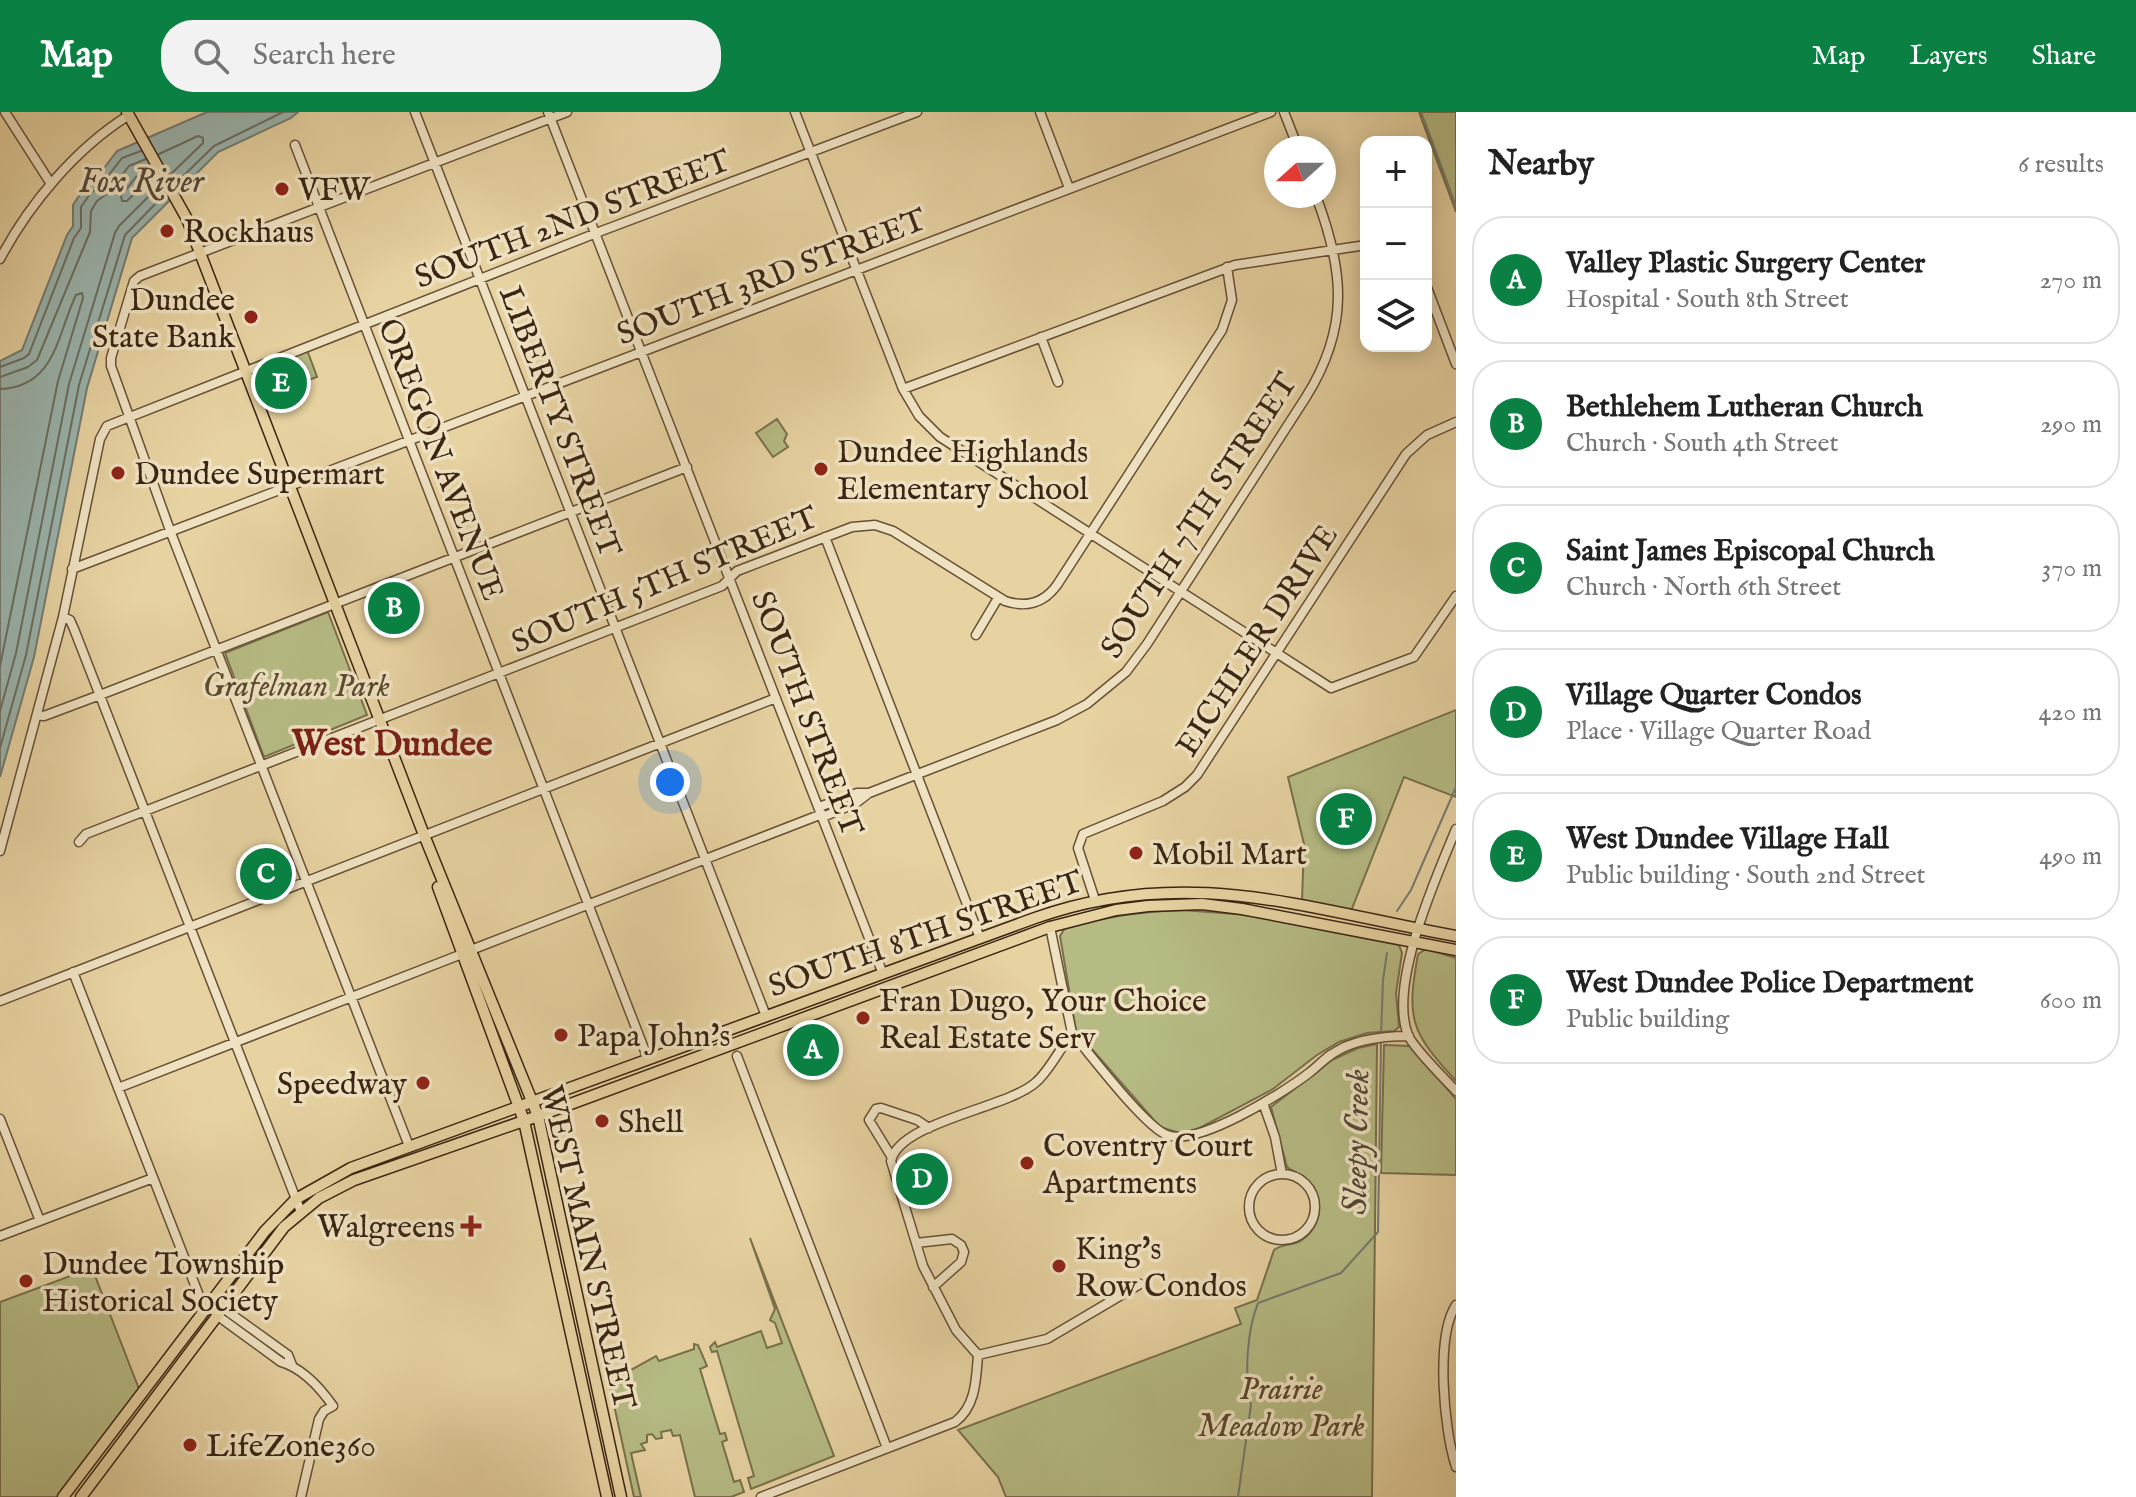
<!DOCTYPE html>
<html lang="en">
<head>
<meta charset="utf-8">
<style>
  :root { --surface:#fff; --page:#f2f2f2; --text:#222; --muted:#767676; --line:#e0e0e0; --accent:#0b8043 }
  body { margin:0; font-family:"IM FELL English",serif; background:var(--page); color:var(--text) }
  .controls { position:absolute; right:24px; top:24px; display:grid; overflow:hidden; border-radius:16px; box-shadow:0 4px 20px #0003 }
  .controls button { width:72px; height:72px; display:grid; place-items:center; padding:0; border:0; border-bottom:2px solid var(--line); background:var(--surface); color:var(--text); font:40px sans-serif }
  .compass { position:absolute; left:1264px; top:24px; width:72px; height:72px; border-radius:50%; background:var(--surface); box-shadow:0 4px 20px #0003; rotate:249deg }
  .you { position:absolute; left:670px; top:670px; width:28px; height:28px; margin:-20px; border:6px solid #fff; border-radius:50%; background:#1a73e8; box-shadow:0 0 0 12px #1a73e833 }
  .badge { display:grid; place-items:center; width:52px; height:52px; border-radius:50%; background:var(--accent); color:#fff; font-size:26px; font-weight:700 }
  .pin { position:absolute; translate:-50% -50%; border:4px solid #fff; box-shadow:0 2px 8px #0006 }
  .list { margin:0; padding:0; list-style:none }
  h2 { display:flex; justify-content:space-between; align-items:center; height:104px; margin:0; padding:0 32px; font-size:34px }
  h2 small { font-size:26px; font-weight:400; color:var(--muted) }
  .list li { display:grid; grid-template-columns:52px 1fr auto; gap:24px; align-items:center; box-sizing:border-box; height:128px; margin:0 16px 16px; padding:0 16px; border:2px solid var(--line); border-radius:32px }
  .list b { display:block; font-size:30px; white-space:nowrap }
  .list p { margin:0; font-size:26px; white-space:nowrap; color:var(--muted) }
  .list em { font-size:26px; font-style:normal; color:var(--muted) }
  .icon { flex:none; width:44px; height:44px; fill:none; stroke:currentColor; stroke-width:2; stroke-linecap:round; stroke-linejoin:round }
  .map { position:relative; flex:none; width:1456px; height:1385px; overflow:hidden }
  header { display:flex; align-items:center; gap:48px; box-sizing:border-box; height:112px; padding:0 40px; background:var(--accent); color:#fff }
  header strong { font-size:38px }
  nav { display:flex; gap:44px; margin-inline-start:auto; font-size:28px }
  .search { width:560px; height:72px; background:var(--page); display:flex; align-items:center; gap:20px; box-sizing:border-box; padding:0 28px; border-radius:32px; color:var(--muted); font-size:30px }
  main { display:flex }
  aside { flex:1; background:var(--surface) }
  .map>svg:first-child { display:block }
  .green { fill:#b6bb84; stroke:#78704c; stroke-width:2 }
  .water { fill:#9ab5af; stroke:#747b71; stroke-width:2 }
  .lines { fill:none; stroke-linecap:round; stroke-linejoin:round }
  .shore { stroke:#6a6d61; stroke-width:2 }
  .stream { stroke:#747b71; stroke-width:2 }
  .minor-casing { stroke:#665036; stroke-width:11 }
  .major-casing { stroke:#3b2513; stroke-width:13 }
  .minor { stroke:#efe2c2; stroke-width:8 }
  .major { stroke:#e7d2a1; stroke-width:10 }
  .poi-dot { fill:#8f2418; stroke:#efe2c2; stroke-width:3 }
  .labels { text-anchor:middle; stroke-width:7; stroke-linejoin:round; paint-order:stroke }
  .poi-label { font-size:32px; fill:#3b2513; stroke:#efe2c2; text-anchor:start }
  .street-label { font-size:32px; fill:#3b2513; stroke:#efe2c2 }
  .park-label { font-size:32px; font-style:italic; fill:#5a4a2f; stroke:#efe2c2 }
  .water-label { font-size:34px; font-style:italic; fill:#53493a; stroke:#efe2c2 }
  .quarter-label { font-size:36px; font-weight:bold; fill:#7a1f14; stroke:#efe2c2 }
</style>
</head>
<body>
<header>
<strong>Map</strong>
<div class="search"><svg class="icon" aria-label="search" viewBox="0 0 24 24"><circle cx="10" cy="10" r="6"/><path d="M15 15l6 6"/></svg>Search here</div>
<nav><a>Map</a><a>Layers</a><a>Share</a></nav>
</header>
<main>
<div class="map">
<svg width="1456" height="1385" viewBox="0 0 1456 1385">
  <rect width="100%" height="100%" fill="#e7d2a1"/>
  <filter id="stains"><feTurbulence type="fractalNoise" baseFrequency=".0025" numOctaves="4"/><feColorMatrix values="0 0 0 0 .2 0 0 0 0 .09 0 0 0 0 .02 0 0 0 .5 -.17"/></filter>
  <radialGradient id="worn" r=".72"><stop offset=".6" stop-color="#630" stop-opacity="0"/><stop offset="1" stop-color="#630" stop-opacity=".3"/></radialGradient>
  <path class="green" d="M 1419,0 L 1456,0 L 1456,100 Z
    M 306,235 L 317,265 L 257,287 L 246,259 Z
    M 777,307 L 787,322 L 784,329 L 788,335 L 773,345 L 756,321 Z
    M 328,500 L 367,603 L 264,645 L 225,541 Z
    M 1456,598 L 1456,685 L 1404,665 L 1351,799 L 1302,789 L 1304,732 L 1288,665 Z
    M 1182,798 L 1248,803 L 1399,833 L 1402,841 L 1396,881 L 1399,915 L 1394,919 L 1367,921 L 1339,930 L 1317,943 L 1273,977 L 1194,1019 L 1180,1021 L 1160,1015 L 1076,919 L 1060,824 L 1065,816 C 1104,805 1141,799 1182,798 Z
    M 1426,837 L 1456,846 L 1456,969 C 1411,920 1406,908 1418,842 Z
    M 1377,932 L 1372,1385 L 1006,1385 L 998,1365 L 958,1318 L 1241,1212 L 1235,1196 L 1257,1188 L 1274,1138 C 1281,1132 1289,1134 1298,1130 C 1321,1118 1326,1087 1308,1069 C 1302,1062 1293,1060 1287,1055 L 1271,995 L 1332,948 L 1358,936 Z
    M 1384,933 L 1410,934 L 1456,987 L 1456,1063 L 1381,1061 Z
    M 750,1126 L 834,1344 L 751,1377 L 748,1366 L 754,1364 L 717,1239 L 712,1240 L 710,1235 L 715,1230 L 717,1235 L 761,1219 L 767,1236 L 782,1231 L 775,1211 L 770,1208 L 775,1197 Z
    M 92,1156 L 139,1277 L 57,1385 L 0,1385 L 0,1190 Z
    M 694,1232 L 698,1233 L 707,1254 L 700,1257 L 720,1322 L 725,1321 L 727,1328 L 722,1330 L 734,1370 L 740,1368 L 744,1380 L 731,1385 L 695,1385 L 680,1323 L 673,1324 L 671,1318 L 661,1320 L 662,1326 L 656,1327 L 652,1322 L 647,1323 L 647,1330 L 641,1332 L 645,1338 L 631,1341 L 641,1385 L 634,1385 L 609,1270 L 656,1244 L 659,1249 L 694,1237 Z"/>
  <path class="water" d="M 207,0 L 298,0 L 291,6 L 218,40 L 132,126 L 87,276 L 34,545 L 0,665 L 0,249 L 22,238 L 67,123 L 73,114 L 73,93 L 84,76 L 95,68 L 117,39 Z"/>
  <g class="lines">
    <path class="shore" d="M 159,42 L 198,24 L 203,26 L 203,31 L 170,63
      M 146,60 L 150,62 L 149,67 L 127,89 L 122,89 L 121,84 L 136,65 Z
      M 175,72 L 214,34 L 283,0
      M 0,255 L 24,246 L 29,242 L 74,126 L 81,116 L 81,95 L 90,82 L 101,73 L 122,46 L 141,39
      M 0,265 L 28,255 L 37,248 L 90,120 L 91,99 L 97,89 L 109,80 L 129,54 L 146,47
      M 0,277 C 56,275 57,222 76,183 L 82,181 L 83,186 L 58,269 L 0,554
      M 0,599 L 16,541 L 69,272 L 115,121 L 119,114 L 160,73
      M 0,636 L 26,543 L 79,273 L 125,123 L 165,82"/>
    <path class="stream" d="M 1421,0 L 1456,94
      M 1397,799 L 1411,778 L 1456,675
      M 1381,924 L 1383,868 L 1387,841
      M 1238,1385 L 1251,1293 C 1244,1264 1247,1218 1258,1191 L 1341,1161 L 1378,1120 L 1381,930"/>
    <defs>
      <path id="minor" d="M 5,0 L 51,72
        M 415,0 L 766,904
        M 548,0 L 883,862
        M 795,0 L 903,277 L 919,304 L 940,325 L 1331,576 L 1414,545 L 1456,484
        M 1040,0 L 1069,76
        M 1284,0 L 1298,36
        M 295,33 L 648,947
        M 0,147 C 29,92 76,36 129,3
        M 1426,173 L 1456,252
        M 1041,225 L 1058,270
        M 903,277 L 1235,153 L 1366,133
        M 825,425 L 980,826
        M 72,457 L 1271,0
        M 63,505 L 70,508 L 74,517 L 301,1100
        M 976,523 L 998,486
        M 38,603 L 44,604 L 100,583 L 687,355
        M 819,695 L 857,681 L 869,681
        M 823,705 L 856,691 L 869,681 L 1057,608 L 1087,592 L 1126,560 L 1147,532 L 1306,285 C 1350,215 1344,158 1316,84
        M 1456,717 C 1436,766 1388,872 1408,923 C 1414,937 1445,967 1456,979
        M 79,730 L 86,722 L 722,474 L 737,459 L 852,415 L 875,413 L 893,419 L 1005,489 C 1026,496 1044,491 1057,473 L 1222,218 L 1232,188 L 1227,155
        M 0,739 L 63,505 L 100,327 L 107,314 L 604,118 L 917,0
        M 1095,788 L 1078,736 L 1083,722 L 1163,689 L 1185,675 L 1197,663 L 1406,342 L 1427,323 L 1456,310
        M 471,838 L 822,702
        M 73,860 L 200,1186 L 209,1192 L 218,1204 L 281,1250 C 302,1256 321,1277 333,1294 L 324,1299 L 319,1307 L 301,1385
        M 0,889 L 776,586
        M 1072,921 C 1091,943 1144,1014 1167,1023 C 1197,1035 1283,981 1309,961 C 1317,955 1324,947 1332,942 C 1354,927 1383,924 1409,924
        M 737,944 L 887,1336
        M 118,976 L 462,842
        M 1263,991 L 1275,1025 L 1282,1062
        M 0,1007 L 40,1109
        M 409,1034 L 171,421 L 111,254 L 111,246 L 134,169 L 140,164 L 567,0
        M 891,1044 L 869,1008 L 876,997 L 881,996 L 917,1008 L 929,1016
        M1249 1095a33 33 0 1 1 66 0a33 33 0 1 1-66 0Z
        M 0,1124 L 153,1066
        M 916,1131 L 952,1127 L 961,1133 L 964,1140 L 961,1150 L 933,1175
        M 1456,1193 C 1435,1225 1444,1319 1456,1355
        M 220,1194 L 288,1243 L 292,1253
        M 978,1243 L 1047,1227 L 1140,1172
        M 761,1385 L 955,1310 C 976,1294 976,1268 978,1243 L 956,1218 L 923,1154 L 891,1049 C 899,1010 1007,996 1035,971 C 1048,961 1061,935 1072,921 L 1050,815"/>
      <path id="major" d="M 127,0 L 187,107 L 424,723 L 538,1004 L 621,1385
        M 438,775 L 524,1009 L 607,1385
        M 63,1385 L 265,1119 L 296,1087 L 351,1056 L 1035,806 C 1187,752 1306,797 1456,824
        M 81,1385 L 284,1115 L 319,1086 L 354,1068 L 538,1004 L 1050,815 L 1116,798 L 1148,794 L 1202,792 L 1242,797 L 1456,838"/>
    </defs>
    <use href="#minor" class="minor-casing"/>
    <use href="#major" class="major-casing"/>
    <use href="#minor" class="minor"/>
    <use href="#major" class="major"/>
  </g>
  <g class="poi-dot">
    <circle cx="282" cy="77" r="8"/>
    <circle cx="167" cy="119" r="8"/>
    <circle cx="251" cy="205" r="8"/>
    <circle cx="821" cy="357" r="8"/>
    <circle cx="118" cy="361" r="8"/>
    <circle cx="1136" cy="741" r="8"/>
    <circle cx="863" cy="906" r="8"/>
    <circle cx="561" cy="923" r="8"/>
    <circle cx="423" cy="971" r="8"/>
    <circle cx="602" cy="1009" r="8"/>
    <circle cx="1027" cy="1051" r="8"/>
    <path d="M467 1102h8v8h8v8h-8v8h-8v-8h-8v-8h8z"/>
    <circle cx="1059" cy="1154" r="8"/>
    <circle cx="26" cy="1169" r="8"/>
    <circle cx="190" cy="1333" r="8"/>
  </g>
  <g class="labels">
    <g class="poi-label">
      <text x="298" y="88">VFW</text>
      <text x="183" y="130">Rockhaus</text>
      <text x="235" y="198" text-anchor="end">Dundee<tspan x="235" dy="37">State Bank</tspan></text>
      <text x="837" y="350">Dundee Highlands<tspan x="837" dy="37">Elementary School</tspan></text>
      <text x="134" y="372">Dundee Supermart</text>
      <text x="1152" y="752">Mobil Mart</text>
      <text x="879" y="899">Fran Dugo, Your Choice<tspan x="879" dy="37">Real Estate Serv</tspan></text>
      <text x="577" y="934">Papa John's</text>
      <text x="407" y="982" text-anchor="end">Speedway</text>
      <text x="618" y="1020">Shell</text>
      <text x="1043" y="1044">Coventry Court<tspan x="1043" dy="37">Apartments</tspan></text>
      <text x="455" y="1125" text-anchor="end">Walgreens</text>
      <text x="1075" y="1147">King's<tspan x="1075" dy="37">Row Condos</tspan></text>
      <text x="42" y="1162">Dundee Township<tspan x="42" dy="37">Historical Society</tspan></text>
      <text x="206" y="1344">LifeZone360</text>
    </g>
    <g class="street-label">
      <text transform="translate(572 106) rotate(-21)" y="11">SOUTH 2ND STREET</text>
      <text transform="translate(771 164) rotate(-21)" y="11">SOUTH 3RD STREET</text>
      <text transform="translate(561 309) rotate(69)" y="11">LIBERTY STREET</text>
      <text transform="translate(442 347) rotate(69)" y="11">OREGON AVENUE</text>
      <text transform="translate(1198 403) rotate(-57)" y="11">SOUTH 7TH STREET</text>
      <text transform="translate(664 467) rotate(-23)" y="11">SOUTH 5TH STREET</text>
      <text transform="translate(1256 528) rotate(-57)" y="11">EICHLER DRIVE</text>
      <text transform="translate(808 601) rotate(69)" y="11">SOUTH STREET</text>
      <text transform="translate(925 821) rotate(-19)" y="11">SOUTH 8TH STREET</text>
      <text transform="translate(589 1135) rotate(77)" y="11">WEST MAIN STREET</text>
    </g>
    <g class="park-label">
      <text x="296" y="584">Grafelman Park</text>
      <text x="1281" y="1287">Prairie<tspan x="1281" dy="37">Meadow Park</tspan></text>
    </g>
    <g class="water-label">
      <text x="141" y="80">Fox River</text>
      <text transform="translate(1355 1030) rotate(-89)" y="12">Sleepy Creek</text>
    </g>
    <g class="quarter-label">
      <text x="392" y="643">West Dundee</text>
    </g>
  </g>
  <rect width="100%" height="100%" filter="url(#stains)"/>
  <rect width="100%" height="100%" fill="url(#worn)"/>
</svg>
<div class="controls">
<button>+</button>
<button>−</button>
<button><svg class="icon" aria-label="layers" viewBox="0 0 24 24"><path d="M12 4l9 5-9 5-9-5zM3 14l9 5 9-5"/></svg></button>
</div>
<svg class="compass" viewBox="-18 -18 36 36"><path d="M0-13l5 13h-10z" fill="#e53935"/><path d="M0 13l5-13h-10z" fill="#767676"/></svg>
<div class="you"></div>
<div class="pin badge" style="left:813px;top:938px">A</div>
<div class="pin badge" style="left:394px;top:496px">B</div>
<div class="pin badge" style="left:266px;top:762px">C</div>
<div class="pin badge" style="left:922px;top:1067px">D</div>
<div class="pin badge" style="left:281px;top:271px">E</div>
<div class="pin badge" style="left:1346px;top:707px">F</div>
</div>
<aside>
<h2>Nearby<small>6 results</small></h2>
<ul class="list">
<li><span class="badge">A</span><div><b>Valley Plastic Surgery Center</b><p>Hospital · South 8th Street</p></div><em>270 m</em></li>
<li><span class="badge">B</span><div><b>Bethlehem Lutheran Church</b><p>Church · South 4th Street</p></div><em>290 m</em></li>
<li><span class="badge">C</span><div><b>Saint James Episcopal Church</b><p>Church · North 6th Street</p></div><em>370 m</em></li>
<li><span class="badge">D</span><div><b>Village Quarter Condos</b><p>Place · Village Quarter Road</p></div><em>420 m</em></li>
<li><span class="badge">E</span><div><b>West Dundee Village Hall</b><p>Public building · South 2nd Street</p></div><em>490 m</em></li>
<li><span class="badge">F</span><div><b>West Dundee Police Department</b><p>Public building</p></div><em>600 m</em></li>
</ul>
</aside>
</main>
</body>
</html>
